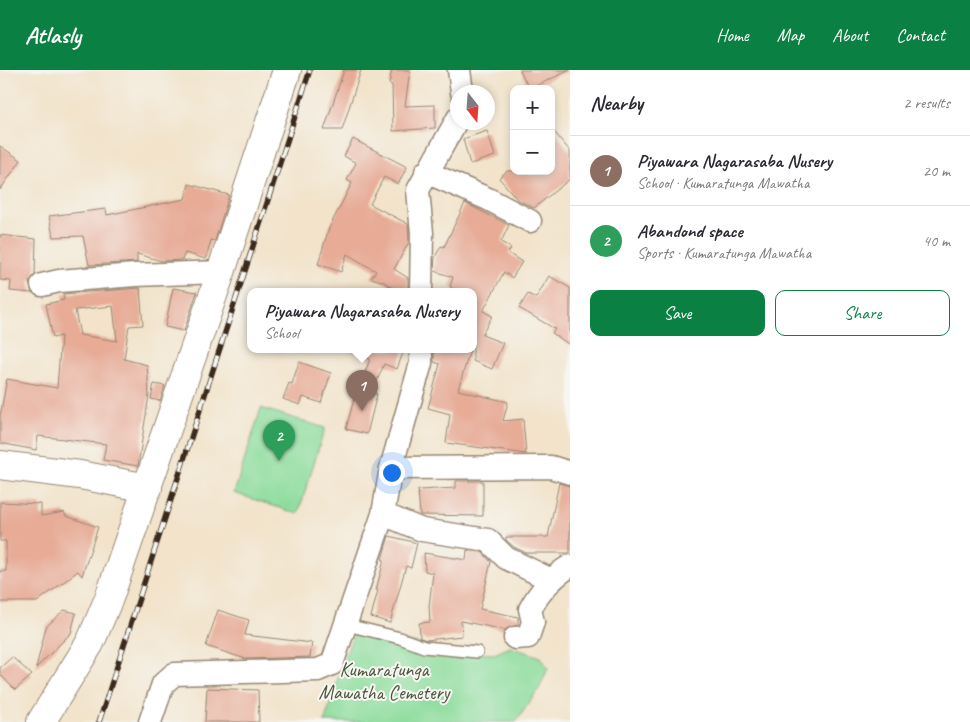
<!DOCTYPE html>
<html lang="en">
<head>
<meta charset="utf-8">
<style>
  :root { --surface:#fff; --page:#f2f2f3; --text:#2b2b33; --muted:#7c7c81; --line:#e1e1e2; --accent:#0b8043 }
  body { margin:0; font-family:Caveat,sans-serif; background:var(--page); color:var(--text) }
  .controls { position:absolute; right:15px; top:15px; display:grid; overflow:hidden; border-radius:10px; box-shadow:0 2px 8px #0003 }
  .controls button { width:45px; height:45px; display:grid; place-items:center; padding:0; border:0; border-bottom:1px solid var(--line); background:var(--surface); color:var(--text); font:25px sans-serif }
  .compass { position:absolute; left:450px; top:15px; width:45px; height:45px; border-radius:50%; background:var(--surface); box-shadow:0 2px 8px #0003; rotate:163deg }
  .you { position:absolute; left:391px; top:402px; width:18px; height:18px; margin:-12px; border:4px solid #fff; border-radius:50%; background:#1a73e8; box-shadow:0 0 0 8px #1a73e833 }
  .badge { display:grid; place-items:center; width:32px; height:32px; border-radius:50%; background:var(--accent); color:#fff; font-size:16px; font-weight:700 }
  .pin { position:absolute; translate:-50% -41px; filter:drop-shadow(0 1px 2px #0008) }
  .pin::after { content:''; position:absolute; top:26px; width:18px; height:15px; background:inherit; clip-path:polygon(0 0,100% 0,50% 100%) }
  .popup { position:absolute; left:247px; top:218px; width:230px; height:65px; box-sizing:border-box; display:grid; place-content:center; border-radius:10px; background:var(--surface); filter:drop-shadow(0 1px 4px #0005); font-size:16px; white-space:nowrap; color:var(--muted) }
  .popup b { font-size:19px; color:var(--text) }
  .popup::after { content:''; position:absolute; left:50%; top:100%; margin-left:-10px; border:10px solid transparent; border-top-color:var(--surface) }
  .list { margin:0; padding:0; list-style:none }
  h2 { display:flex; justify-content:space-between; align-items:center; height:65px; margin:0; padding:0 20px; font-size:21px }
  h2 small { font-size:16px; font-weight:400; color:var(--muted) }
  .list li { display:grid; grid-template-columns:32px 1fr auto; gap:15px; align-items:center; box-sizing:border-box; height:70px; padding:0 20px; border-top:1px solid var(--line) }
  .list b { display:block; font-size:19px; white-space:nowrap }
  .list p { margin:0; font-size:16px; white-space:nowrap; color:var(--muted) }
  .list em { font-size:16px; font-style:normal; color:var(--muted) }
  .actions { display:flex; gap:10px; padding:15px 20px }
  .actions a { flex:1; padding:11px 0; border:1px solid var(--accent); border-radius:10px; text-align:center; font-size:18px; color:var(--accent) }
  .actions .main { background:var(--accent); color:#fff }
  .map { position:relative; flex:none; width:570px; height:652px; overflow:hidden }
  header { display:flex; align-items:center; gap:30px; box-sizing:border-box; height:70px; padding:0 25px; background:var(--accent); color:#fff }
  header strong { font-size:24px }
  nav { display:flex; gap:28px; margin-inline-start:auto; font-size:18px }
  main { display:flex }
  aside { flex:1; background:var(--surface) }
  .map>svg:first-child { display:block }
  .green { fill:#8cdc9c; stroke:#64835d }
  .building { fill:#e7ab96; fill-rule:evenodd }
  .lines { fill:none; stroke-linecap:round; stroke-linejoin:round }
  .lane-casing { stroke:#968674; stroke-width:14 }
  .street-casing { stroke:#968674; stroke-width:25 }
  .secondary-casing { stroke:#968674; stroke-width:30 }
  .primary-casing { stroke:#968674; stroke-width:30 }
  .lane { stroke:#fff; stroke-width:11 }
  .street { stroke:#fff; stroke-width:22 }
  .secondary { stroke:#fff; stroke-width:28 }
  .primary { stroke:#fff; stroke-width:28 }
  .rail-casing { stroke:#3b2a1e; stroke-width:5.5 }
  .rail { stroke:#f6f6f2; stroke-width:4; stroke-dasharray:11; stroke-linecap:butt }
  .labels { text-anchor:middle; stroke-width:4; stroke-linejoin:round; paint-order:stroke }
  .park-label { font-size:20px; fill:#4f563e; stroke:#f6f6f2 }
</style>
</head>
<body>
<header>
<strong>Atlasly</strong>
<nav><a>Home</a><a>Map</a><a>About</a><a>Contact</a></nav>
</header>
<main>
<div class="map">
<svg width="570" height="652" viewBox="0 0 570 652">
  <rect width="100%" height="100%" fill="#f6f6f2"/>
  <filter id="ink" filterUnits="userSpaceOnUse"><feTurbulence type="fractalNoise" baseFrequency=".02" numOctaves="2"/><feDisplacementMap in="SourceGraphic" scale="10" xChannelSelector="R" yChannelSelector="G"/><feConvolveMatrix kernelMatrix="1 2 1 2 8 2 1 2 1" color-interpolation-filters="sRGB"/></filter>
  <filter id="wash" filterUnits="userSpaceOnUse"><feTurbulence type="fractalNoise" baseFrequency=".0096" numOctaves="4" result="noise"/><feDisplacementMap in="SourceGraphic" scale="20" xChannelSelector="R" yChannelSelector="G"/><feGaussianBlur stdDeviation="1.12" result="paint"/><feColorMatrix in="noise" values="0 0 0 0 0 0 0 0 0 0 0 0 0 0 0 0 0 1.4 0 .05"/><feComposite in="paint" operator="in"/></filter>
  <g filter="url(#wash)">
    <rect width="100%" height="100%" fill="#f2e3ca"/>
    <path class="green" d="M 261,338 L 325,358 L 298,444 L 234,423 Z
      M 355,562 L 466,583 L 494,584 L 510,577 L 541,587 L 548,598 L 540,617 L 516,652 L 324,652 C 335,622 341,591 355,562 Z"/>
    <g id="blocks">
      <path class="building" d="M 344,0 L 361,0 L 342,60 L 324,60 Z
        M 392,0 L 410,0 L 405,36 L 435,35 L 435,58 L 393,61 L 392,15 L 389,14 Z
        M 520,0 L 570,0 L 529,19 Z
        M 551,58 L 570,81 L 570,109 L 534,138 L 517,129 L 499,108 L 507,101 L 551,101 Z
        M 487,61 L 495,86 L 470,94 L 463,69 Z
        M 353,69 L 407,97 L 398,114 L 384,107 L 370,134 L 408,154 L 409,172 L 394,199 L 408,208 L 408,216 L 404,222 L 399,222 L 384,212 L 371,208 L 376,201 L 347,184 L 341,202 L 318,194 L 329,158 L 352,113 L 347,110 L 356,93 L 344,86 Z
        M 0,76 L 21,90 L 0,120 Z
        M 189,114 L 229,125 L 215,171 L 211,170 L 206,189 L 185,183 L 182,190 L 162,191 L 137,184 L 137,192 L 89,195 L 83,166 L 53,167 L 49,146 L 106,139 L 107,145 L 185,129 Z
        M 465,133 L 509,155 L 501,172 L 511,178 L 508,183 L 522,192 L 512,208 L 504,202 L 483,241 L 492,246 L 482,265 L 503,273 L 492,299 L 473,291 L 473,222 L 460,222 L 450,217 L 453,207 L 434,201 L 435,187 L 441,176 L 444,177 Z
        M 0,165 L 36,169 L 35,205 L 29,212 L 32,223 L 10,221 L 11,211 L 0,210 Z
        M 549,206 L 570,218 L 570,275 L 552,263 L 555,259 L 519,238 L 528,224 L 536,228 Z
        M 140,218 L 143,255 L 129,256 L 124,289 L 147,295 L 149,325 L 138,396 L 103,390 L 106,374 L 38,366 L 36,380 L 0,373 L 0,346 L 7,309 L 57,318 L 61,266 L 53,268 L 46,234 L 64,230 L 63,224 ZM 113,236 L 117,271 L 80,265 L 75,240 Z
        M 173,218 L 197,222 L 184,261 L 165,257 Z
        M 350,280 L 404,280 L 397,299 L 384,294 L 372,323 L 377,324 L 367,364 L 346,359 L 357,318 L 359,319 L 370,289 Z
        M 434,280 L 470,280 L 458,320 L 508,332 L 503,351 L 523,349 L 526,384 L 446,373 L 450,344 L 428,338 L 440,294 L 434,292 Z
        M 299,292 L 331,303 L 321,333 L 303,327 L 300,335 L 283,329 L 289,313 L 292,314 Z
        M 154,314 L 165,316 L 160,331 L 151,329 Z
        M 456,411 L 483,411 L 483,446 L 420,445 L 418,420 L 456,418 Z
        M 559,413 L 570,416 L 570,483 L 526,483 L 514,477 L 506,470 L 506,467 L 548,467 Z
        M 0,432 L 41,434 L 41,446 L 64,442 L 66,446 L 98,457 L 82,506 L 78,501 L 37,532 L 0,532 L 0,501 L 6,501 L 6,471 L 0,471 Z
        M 389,466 L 417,473 L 411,498 L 406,496 L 390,553 L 371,547 L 378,520 L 376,520 L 384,490 L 382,489 Z
        M 467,480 L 482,482 L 491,492 L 480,539 L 518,547 L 518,555 L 505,560 L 461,551 L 462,566 L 426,570 L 420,568 L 419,553 L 430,552 L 429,536 L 433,503 L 425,501 L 424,483 L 466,490 Z
        M 64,540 L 76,543 L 71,563 L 36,598 L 46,557 Z
        M 218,540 L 249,550 L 245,565 L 312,573 L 310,587 L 246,589 L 206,576 Z
        M 12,587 L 32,605 L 15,620 L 0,604 L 0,598 Z
        M 207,618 L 258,620 L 259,652 L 205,652 Z"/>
    </g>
  </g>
  <g filter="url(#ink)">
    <use href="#blocks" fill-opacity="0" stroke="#968674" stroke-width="1"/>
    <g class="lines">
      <defs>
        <path id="lane" d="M 347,555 L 400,568 L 424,577 L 477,582"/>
        <path id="street" d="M 459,0 L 462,22
          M 426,102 L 488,129 L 530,151
          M 42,215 L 59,211 L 135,205 L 221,202
          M 421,222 L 422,163 L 418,120 L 458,48
          M 391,398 L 551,397 L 570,403
          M 383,444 L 422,460 L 488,470 L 506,488 L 551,510
          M 515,568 L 528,567 L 533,552 L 530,539 C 540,521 552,507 570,496
          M 150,652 L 163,614 L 174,604 L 318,600 L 332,594 L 383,444 L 391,398 L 421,293 L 421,280"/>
        <path id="secondary" d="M 0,395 L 80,405 L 148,418"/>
        <path id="primary" d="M 41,652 L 90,573 L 109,528 L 221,202 L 287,0"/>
      </defs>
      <use href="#lane" class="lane-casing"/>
      <use href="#street" class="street-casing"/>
      <use href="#secondary" class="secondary-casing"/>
      <use href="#primary" class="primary-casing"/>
      <use href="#lane" class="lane"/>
      <use href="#street" class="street"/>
      <use href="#secondary" class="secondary"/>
      <use href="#primary" class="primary"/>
      <defs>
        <path id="rail" d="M 99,652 L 310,0"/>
      </defs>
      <use href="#rail" class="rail-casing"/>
      <use href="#rail" class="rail"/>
    </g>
  </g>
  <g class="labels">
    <g class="park-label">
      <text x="384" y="606">Kumaratunga<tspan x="384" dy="23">Mawatha Cemetery</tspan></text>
    </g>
  </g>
</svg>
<div class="controls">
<button>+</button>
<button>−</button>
</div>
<svg class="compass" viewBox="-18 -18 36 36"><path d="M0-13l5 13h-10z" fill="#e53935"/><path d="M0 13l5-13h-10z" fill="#7c7c81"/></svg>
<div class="you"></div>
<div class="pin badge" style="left:362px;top:341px;background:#8d6e63">1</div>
<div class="popup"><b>Piyawara Nagarasaba Nusery</b>School</div>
<div class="pin badge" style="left:279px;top:391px;background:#2e9e5b">2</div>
</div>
<aside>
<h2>Nearby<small>2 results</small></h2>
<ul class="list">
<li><span class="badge" style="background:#8d6e63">1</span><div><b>Piyawara Nagarasaba Nusery</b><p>School · Kumaratunga Mawatha</p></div><em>20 m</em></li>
<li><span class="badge" style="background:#2e9e5b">2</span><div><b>Abandond space</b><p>Sports · Kumaratunga Mawatha</p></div><em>40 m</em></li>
</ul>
<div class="actions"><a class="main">Save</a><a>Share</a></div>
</aside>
</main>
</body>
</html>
